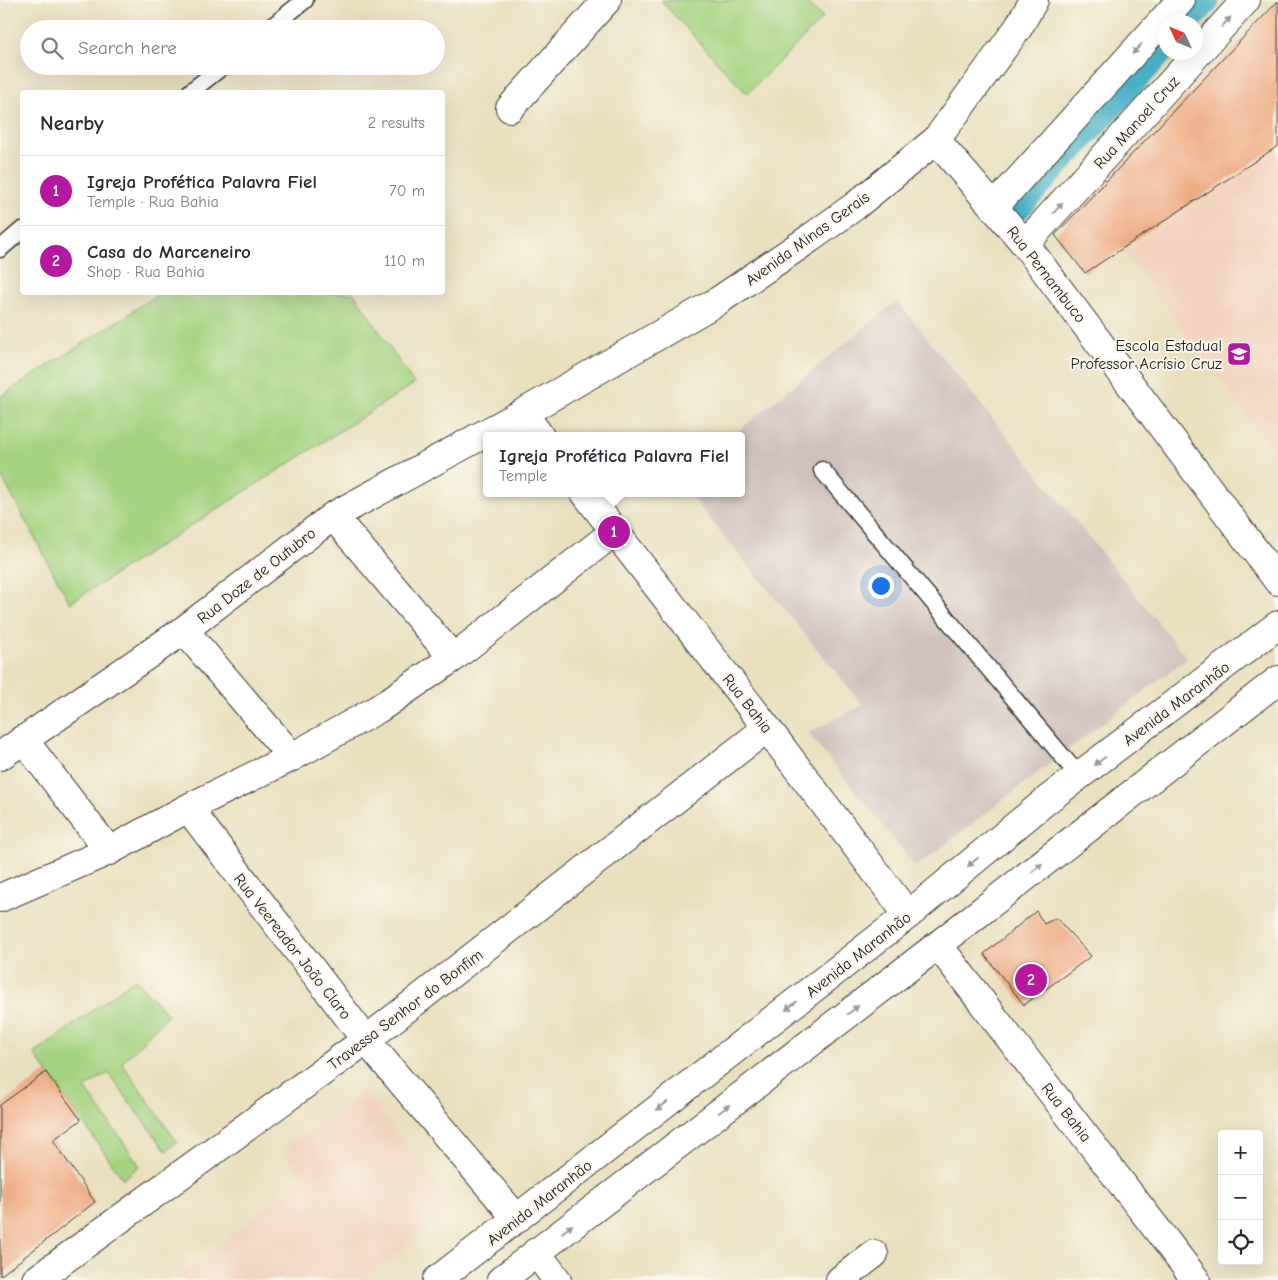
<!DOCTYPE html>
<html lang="en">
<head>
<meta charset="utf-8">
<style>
  :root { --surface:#fff; --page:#f7f7f7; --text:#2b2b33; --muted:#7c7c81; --line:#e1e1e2; --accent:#b5179e }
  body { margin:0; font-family:"Comic Neue",sans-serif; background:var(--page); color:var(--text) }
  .controls { position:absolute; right:15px; bottom:15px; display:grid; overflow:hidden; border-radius:5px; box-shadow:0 5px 20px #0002 }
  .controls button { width:45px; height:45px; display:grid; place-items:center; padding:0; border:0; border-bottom:1px solid var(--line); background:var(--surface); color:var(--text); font:25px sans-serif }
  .compass { position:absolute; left:1158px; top:15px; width:45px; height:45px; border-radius:50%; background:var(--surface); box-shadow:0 5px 20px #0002; rotate:314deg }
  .you { position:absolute; left:880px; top:585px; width:18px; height:18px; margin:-12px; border:4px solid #fff; border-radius:50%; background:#1a73e8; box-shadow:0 0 0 8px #1a73e833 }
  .badge { display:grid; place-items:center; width:32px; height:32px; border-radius:50%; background:var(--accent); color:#fff; font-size:16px; font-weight:700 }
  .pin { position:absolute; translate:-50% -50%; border:2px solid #fff; box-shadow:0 1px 5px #0006 }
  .popup { position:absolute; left:483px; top:432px; width:262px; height:65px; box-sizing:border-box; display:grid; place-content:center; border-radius:5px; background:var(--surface); filter:drop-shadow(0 1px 4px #0005); font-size:16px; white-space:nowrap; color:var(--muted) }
  .popup b { font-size:19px; color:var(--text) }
  .popup::after { content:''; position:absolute; left:50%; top:100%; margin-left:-10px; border:10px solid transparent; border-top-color:var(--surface) }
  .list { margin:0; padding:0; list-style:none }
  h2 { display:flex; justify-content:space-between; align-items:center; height:65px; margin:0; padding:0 20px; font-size:21px }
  h2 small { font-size:16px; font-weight:400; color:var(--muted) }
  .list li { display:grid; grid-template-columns:32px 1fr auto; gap:15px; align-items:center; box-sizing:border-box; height:70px; padding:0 20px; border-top:1px solid var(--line) }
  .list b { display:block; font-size:19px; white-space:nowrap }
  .list p { margin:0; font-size:16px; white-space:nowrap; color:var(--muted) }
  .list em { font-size:16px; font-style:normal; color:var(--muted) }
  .icon { flex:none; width:28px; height:28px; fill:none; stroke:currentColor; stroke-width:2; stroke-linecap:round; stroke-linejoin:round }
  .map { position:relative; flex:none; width:1278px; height:1280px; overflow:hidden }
  .search { position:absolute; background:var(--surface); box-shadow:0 5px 20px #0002; left:20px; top:20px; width:425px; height:55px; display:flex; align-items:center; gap:12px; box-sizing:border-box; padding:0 18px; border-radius:28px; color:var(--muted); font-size:19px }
  .panel { position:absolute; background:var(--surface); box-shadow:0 5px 20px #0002; left:20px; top:90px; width:425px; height:205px; border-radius:5px }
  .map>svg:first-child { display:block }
  .built { fill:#f3d4bf }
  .industrial { fill:#cfc0bb }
  .green { fill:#a4d381; stroke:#60784e }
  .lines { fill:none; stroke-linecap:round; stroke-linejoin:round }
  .canal { stroke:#47b0c6; stroke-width:28 }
  .building { fill:#edae86 }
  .lane-casing { stroke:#3b3934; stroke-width:19 }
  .street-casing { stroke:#3b3934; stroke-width:30 }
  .secondary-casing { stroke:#3b3934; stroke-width:30 }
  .lane { stroke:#fff; stroke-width:16 }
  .street { stroke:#fff; stroke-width:28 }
  .secondary { stroke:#fff; stroke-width:28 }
  .oneway { fill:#999 }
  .labels { text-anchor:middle; stroke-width:4; stroke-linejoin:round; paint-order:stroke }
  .street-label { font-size:16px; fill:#1c1c1c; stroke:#fbf7ec }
  .poi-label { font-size:16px; fill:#1c1c1c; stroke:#fbf7ec; text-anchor:end }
</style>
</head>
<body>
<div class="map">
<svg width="1278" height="1280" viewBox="0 0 1278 1280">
  <rect width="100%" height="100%" fill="#fbf7ec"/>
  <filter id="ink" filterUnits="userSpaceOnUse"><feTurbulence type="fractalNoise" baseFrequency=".02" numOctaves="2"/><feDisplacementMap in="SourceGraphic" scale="10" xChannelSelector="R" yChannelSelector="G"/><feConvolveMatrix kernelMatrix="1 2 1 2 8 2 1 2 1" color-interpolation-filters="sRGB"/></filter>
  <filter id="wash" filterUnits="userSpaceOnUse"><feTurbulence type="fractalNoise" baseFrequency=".0096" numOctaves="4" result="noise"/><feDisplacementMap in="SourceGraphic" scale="20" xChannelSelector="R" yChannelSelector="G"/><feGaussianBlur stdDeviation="1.12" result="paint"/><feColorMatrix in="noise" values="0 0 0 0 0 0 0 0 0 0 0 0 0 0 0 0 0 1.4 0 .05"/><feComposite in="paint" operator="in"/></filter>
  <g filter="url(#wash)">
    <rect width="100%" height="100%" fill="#eae0be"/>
    <path class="built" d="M 1278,150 L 1278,458 L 1124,251 Z
      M 365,1092 L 454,1207 L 365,1280 L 174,1280 L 304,1178 L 284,1151 Z"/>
    <path class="industrial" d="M 897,301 L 1187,658 L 916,867 L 808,733 L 863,705 L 688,493 L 742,493 L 742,436 L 732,436 Z"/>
    <path class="green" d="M 662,0 L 804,0 L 823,18 L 747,94 L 661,1 Z
      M 162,292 L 354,293 L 414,384 L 70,603 L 0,474 L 0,397 Z
      M 135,979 L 168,1015 L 122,1063 L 177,1142 L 166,1151 L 108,1073 L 85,1088 L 140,1166 L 123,1179 L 34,1054 Z"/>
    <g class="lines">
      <path class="canal" d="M 1186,22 L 1206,0
        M 1017,207 L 1166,45"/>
    </g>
    <g id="blocks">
      <path class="building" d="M 1278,1 L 1278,146 L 1085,273 L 1055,235 Z
        M 1036,911 L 1044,924 L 1056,918 L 1091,956 L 1024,1005 L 984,954 Z
        M 46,1072 L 81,1120 L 53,1140 L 95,1202 L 0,1276 L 0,1105 Z"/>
    </g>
  </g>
  <g filter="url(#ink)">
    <use href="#blocks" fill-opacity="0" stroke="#3b3934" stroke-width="1"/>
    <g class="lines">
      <defs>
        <path id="lane" d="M 269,29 L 305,0
          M 190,92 L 223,66
          M 0,249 L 22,230
          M 822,470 L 1079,776"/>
        <path id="street" d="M 510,108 L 607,0
          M 936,140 L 1025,244 L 1278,581
          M 994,207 L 1181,0
          M 1025,244 L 1246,0
          M 523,413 L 540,436
          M 585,493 L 767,728 L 908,915
          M 333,516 L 453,658
          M 184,630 L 292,757
          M 23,739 L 109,851
          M 0,756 L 184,630 L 333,516 L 523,413 L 718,301 L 809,239 L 855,206 L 936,140 L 1018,28 L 1034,0
          M 188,808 L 366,1040 L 517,1219
          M 0,898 L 109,851 L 188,808 L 292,757 L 378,709 L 453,658 L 614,532
          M 536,1252 L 557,1280
          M 36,1280 L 366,1040 L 767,728
          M 840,1280 L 874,1254"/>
        <path id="secondary" d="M 938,945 L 1196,1280
          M 437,1280 L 908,915 L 1047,800 L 1278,625
          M 501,1280 L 938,945 L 1278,680"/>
      </defs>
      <use href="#lane" class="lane-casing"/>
      <use href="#street" class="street-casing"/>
      <use href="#secondary" class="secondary-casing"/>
      <use href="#lane" class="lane"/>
      <use href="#street" class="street"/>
      <use href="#secondary" class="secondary"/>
    </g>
    <defs><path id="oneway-solid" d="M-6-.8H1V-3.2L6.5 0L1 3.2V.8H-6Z" transform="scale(1.25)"/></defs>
    <g class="oneway">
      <use href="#oneway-solid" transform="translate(1226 22) rotate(-48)"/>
      <use href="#oneway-solid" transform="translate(1137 49) rotate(132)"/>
      <use href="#oneway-solid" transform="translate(1058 208) rotate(-48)"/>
      <use href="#oneway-solid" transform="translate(1100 761) rotate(143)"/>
      <use href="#oneway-solid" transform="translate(973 862) rotate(140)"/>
      <use href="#oneway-solid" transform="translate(1037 868) rotate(-38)"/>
      <use href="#oneway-solid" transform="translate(791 1006) rotate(142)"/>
      <use href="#oneway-solid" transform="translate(853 1010) rotate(-37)"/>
      <use href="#oneway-solid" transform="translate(662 1106) rotate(142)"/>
      <use href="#oneway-solid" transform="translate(724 1109) rotate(-37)"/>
      <use href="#oneway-solid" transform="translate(567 1229) rotate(-37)"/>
    </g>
  </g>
  <defs>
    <symbol id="school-square" viewBox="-11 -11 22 22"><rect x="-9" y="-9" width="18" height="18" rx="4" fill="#b5179e" stroke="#fbf7ec"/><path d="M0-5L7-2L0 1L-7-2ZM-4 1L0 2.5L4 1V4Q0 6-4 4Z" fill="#fff"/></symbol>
  </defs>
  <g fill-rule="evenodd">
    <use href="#school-square" x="1225" y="340" width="28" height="28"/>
  </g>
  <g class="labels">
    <g class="street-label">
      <text transform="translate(1136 122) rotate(-48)" y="6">Rua Manoel Cruz</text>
      <text transform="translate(807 238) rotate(-36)" y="6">Avenida Minas Gerais</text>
      <text transform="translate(1047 274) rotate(52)" y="6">Rua Pernambuco</text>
      <text transform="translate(256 575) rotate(-38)" y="6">Rua Doze de Outubro</text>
      <text transform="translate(748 703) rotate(52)" y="6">Rua Bahia</text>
      <text transform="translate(1176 703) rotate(-37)" y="6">Avenida Maranhão</text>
      <text transform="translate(293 946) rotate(52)" y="6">Rua Veereador João Claro</text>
      <text transform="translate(858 954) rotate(-38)" y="6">Avenida Maranhão</text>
      <text transform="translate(405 1009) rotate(-37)" y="6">Travessa Senhor do Bonfim</text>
      <text transform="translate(1067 1112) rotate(52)" y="6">Rua Bahia</text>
      <text transform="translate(539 1202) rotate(-38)" y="6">Avenida Maranhão</text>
    </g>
    <g class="poi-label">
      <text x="1222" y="351">Escola Estadual<tspan x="1222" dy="18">Professor Acrísio Cruz</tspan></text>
    </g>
  </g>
</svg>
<div class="controls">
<button>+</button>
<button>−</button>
<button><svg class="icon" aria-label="locate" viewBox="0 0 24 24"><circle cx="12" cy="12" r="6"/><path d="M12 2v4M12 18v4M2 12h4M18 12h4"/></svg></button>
</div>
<svg class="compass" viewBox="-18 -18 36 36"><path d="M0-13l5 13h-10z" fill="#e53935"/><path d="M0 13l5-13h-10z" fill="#7c7c81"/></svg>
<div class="you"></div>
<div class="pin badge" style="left:614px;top:532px">1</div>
<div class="popup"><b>Igreja Profética Palavra Fiel</b>Temple</div>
<div class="pin badge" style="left:1031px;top:980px">2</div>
<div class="search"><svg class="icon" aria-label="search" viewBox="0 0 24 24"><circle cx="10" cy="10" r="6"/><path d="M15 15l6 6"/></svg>Search here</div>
<section class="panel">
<h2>Nearby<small>2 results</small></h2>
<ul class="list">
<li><span class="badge">1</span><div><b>Igreja Profética Palavra Fiel</b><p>Temple · Rua Bahia</p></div><em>70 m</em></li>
<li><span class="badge">2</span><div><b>Casa do Marceneiro</b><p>Shop · Rua Bahia</p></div><em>110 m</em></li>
</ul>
</section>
</div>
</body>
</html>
